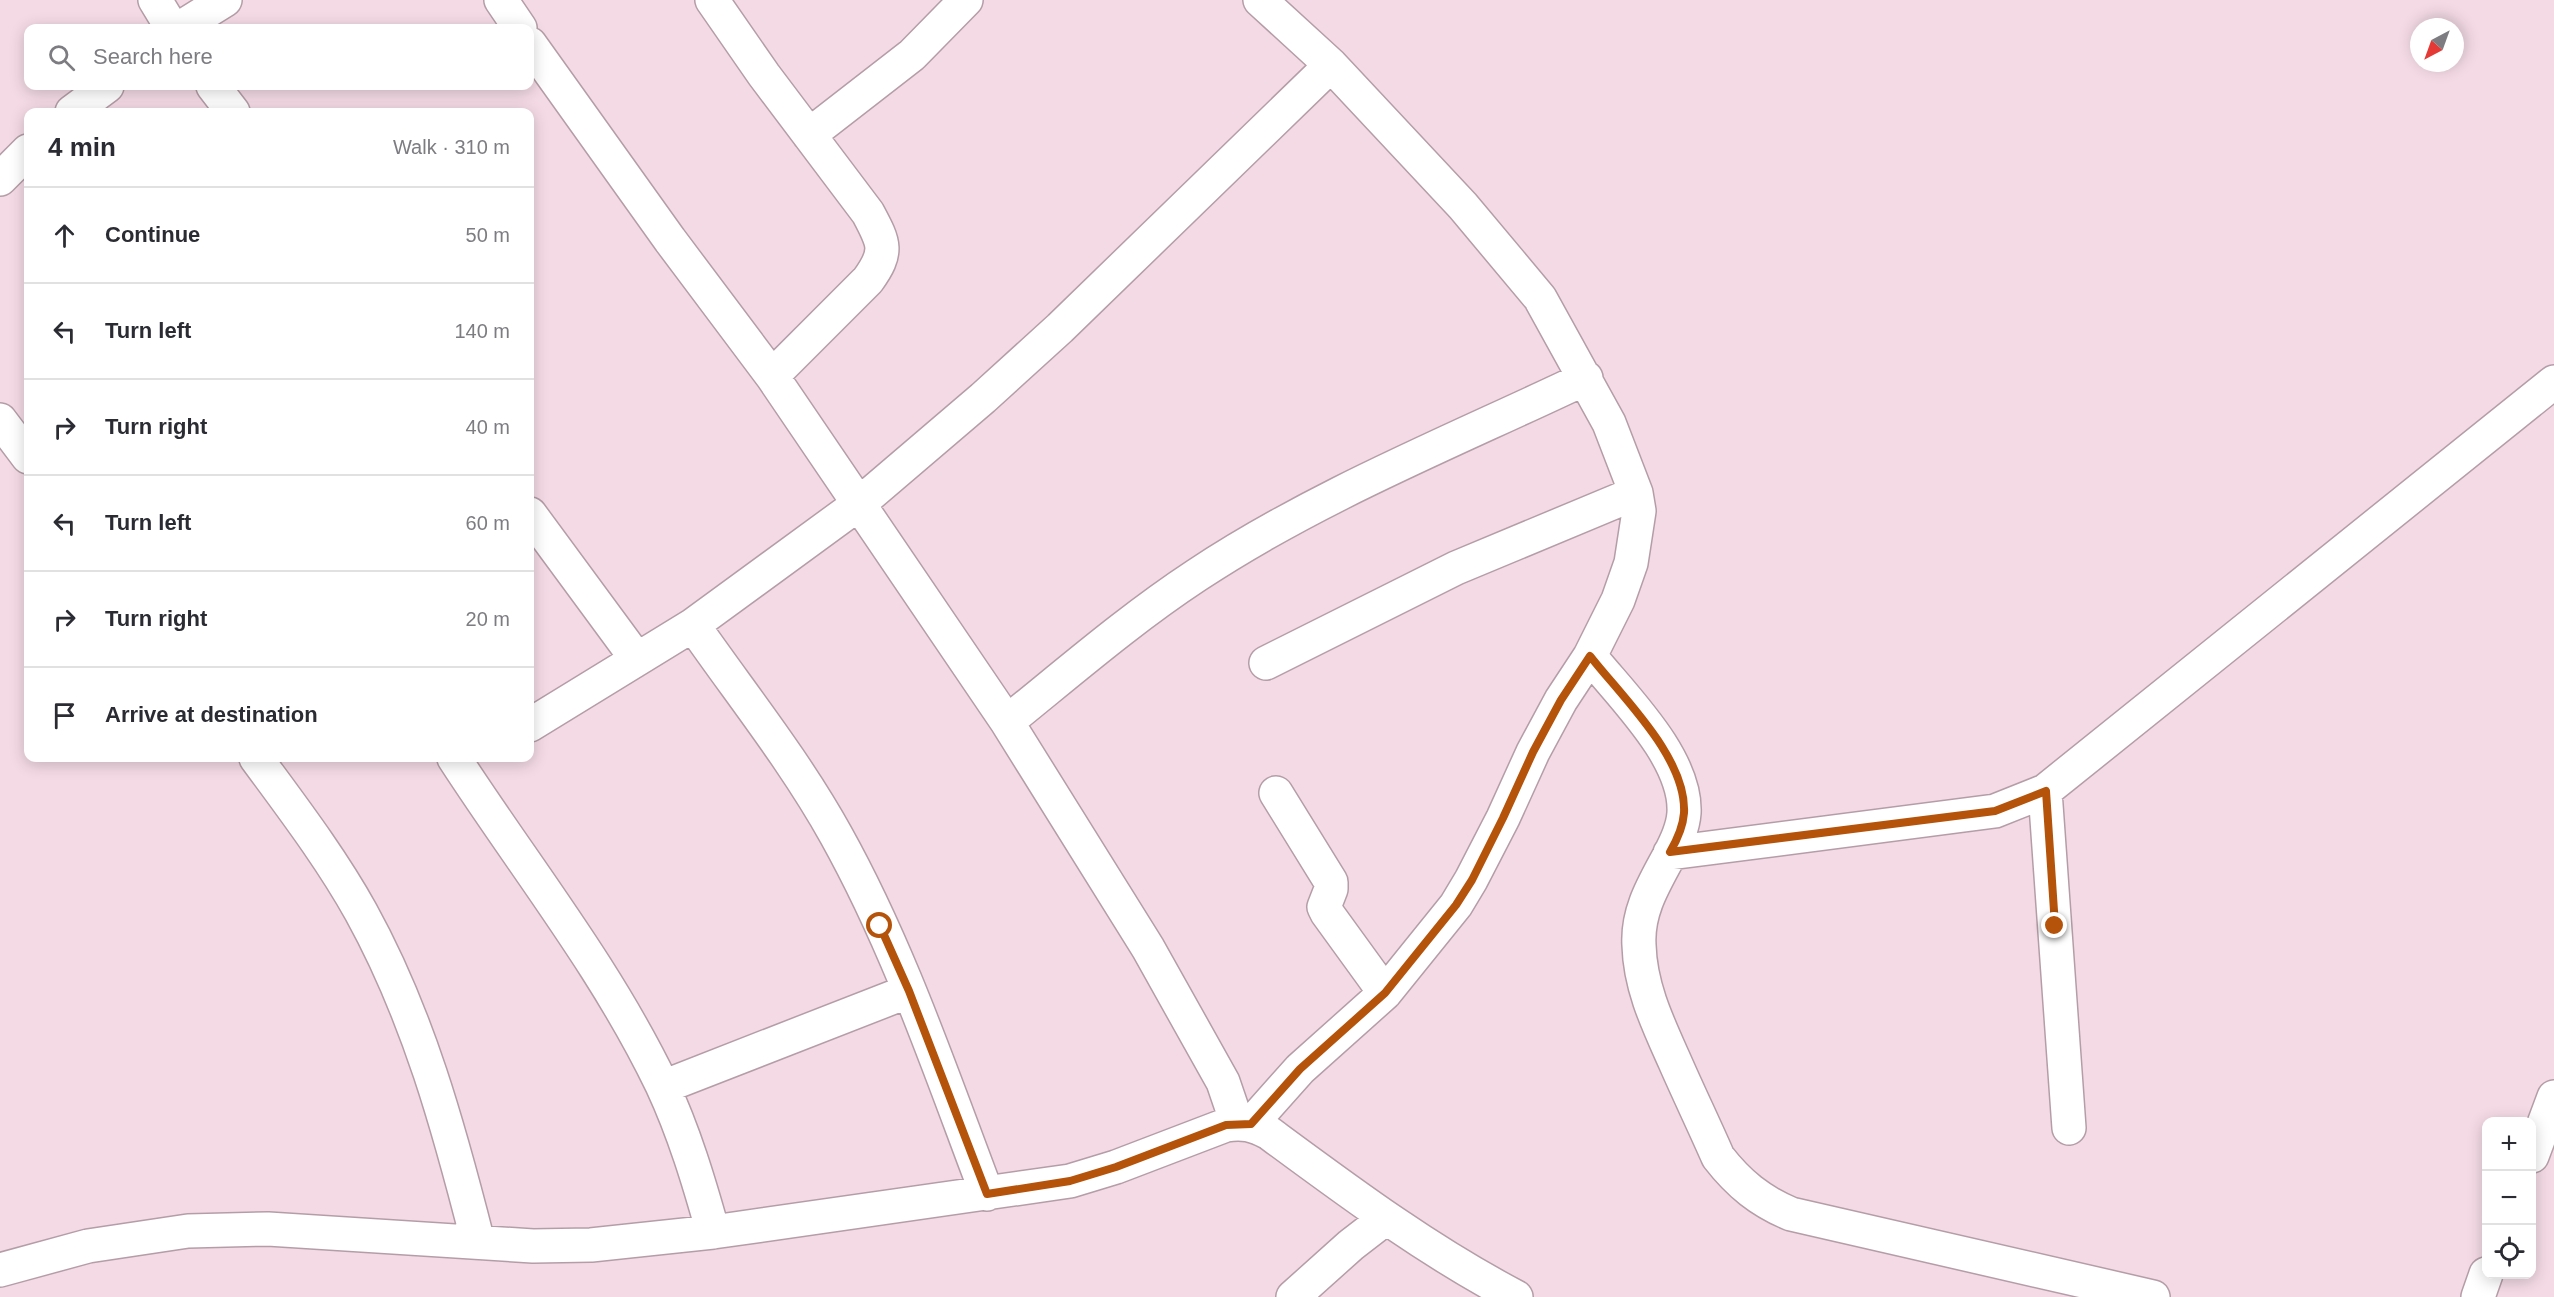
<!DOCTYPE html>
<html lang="en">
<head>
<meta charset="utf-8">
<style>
  :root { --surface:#fff; --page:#f7f7f7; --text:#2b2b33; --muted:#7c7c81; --line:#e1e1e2 }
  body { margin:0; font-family:Arial,sans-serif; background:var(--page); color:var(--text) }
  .controls { position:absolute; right:18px; bottom:18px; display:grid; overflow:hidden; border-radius:12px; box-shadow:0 3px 15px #0003 }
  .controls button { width:54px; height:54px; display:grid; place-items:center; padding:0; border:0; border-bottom:2px solid var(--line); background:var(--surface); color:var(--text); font:30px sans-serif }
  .compass { position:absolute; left:2410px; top:18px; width:54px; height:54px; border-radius:50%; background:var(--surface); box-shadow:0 3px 15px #0003; rotate:221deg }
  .stop { position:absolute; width:18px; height:18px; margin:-14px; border:4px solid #b45309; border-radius:50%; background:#fff }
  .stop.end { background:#b45309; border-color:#fff; box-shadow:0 2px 6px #0008 }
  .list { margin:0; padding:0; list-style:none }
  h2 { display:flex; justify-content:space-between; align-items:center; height:78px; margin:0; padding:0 24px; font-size:26px }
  h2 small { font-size:20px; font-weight:400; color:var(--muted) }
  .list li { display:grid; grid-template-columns:39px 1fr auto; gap:18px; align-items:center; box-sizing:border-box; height:96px; padding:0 24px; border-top:2px solid var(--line) }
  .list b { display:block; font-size:22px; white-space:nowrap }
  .list em { font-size:20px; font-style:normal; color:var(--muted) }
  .icon { flex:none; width:33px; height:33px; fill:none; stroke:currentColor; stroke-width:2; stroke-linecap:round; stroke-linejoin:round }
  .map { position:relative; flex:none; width:2554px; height:1297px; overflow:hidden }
  .search { position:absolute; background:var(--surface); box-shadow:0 3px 15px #0003; left:24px; top:24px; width:510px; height:66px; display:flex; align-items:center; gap:15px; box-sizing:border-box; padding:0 21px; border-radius:12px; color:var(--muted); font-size:22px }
  .panel { position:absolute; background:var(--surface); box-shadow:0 3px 15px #0003; left:24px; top:108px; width:510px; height:654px; border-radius:12px }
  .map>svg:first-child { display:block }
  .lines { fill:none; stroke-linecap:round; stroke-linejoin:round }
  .minor-casing { stroke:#b59da8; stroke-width:36 }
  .minor { stroke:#fff; stroke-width:33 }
  .route { stroke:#b45309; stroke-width:8 }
</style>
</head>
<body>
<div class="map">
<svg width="2554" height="1297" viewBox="0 0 2554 1297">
  <rect width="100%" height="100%" fill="#f4dae5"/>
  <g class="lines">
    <defs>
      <path id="minor" d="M 155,0 L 172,28
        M 501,0 L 520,28
        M 712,0 L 764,75 L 868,213 C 884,243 889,251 868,280 L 772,376
        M 180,28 L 225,0
        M 530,44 L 670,240 L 772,376 L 1007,722 L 1148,948 L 1223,1082 L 1237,1123
        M 213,86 L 233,112
        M 72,112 L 107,86
        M 809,135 L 912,55 L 966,0
        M 0,179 L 28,151
        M 0,420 L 28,457
        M 530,514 L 636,658
        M 693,625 C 741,694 795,761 836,835 C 899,948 941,1073 987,1194
        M 1590,656 C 1622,696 1687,758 1684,813 C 1683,828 1676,842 1669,856 C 1654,884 1637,911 1639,945 C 1640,987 1658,1024 1675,1062 C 1689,1094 1704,1125 1718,1157 C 1739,1184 1760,1201 1791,1214 L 2153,1297
        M 1266,663 L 1456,568 L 1636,493
        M 1007,722 C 1069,672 1130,619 1197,575 C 1318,495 1456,440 1586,378
        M 530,725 L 693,625 L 860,503 L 983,398 L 1060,328 L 1331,65
        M 256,758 C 292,807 331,858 361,912 C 418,1015 449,1128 478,1242
        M 454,758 C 524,866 606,968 662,1085 C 684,1132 699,1182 713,1232
        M 2045,791 L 2069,1128
        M 1276,793 L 1331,882 L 1331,889 L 1324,907 L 1327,913 L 1385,993
        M 1670,853 L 1995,811 L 2045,791 L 2554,382
        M 663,1087 L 909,991
        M 1251,1124 L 1300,1069 L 1385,993 L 1456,905 L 1471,880 L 1503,818 L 1533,752 L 1561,700 L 1590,656 L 1618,600 L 1631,563 L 1639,511 L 1636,493 L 1609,423 L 1540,298 L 1463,206 L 1331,65 L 1260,0
        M 2532,1156 L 2554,1097
        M 0,1270 L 88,1246 L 188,1231 L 268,1229 L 533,1246 L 591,1245 L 713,1232 L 1070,1181 L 1116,1167 L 1226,1125 C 1243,1122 1254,1125 1269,1133 C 1349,1192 1428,1251 1516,1297
        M 1293,1297 L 1351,1245 L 1386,1218
        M 2478,1297 L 2486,1274"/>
    </defs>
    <use href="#minor" class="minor-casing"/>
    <use href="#minor" class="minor"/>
  </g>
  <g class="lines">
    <path class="route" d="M 880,926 L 909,991 L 987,1194 L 1070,1181 L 1116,1167 L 1226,1125 L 1251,1124 L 1300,1069 L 1385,993 L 1456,905 L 1472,880 L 1503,818 L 1533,752 L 1561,700 L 1590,656 C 1622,697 1687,758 1684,813 C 1683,827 1677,840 1670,852 L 1995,811 L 2046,791 L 2055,926"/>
  </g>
</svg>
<div class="controls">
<button>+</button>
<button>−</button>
<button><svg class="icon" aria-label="locate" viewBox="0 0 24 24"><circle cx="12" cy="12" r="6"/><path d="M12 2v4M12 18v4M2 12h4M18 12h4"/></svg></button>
</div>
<svg class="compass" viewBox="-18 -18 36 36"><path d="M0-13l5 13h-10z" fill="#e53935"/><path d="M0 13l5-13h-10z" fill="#7c7c81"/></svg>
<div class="stop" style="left:880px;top:926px"></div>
<div class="stop end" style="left:2055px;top:926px"></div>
<div class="search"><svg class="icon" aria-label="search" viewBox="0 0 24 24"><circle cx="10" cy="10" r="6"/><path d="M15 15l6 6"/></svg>Search here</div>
<section class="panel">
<h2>4 min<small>Walk · 310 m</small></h2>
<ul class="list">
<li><svg class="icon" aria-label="ahead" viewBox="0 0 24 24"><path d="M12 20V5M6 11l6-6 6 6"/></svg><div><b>Continue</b></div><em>50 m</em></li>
<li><svg class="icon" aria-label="left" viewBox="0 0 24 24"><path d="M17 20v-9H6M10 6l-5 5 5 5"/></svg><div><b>Turn left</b></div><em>140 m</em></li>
<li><svg class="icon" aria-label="right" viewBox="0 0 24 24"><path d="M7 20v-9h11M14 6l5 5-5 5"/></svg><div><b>Turn right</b></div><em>40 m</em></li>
<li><svg class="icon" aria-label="left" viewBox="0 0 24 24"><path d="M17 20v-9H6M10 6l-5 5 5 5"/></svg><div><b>Turn left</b></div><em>60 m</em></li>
<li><svg class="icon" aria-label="right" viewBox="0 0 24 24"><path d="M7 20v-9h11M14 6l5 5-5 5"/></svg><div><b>Turn right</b></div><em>20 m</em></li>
<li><svg class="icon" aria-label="arrive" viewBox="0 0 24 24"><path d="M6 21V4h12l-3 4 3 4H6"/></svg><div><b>Arrive at destination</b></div></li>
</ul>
</section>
</div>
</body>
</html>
